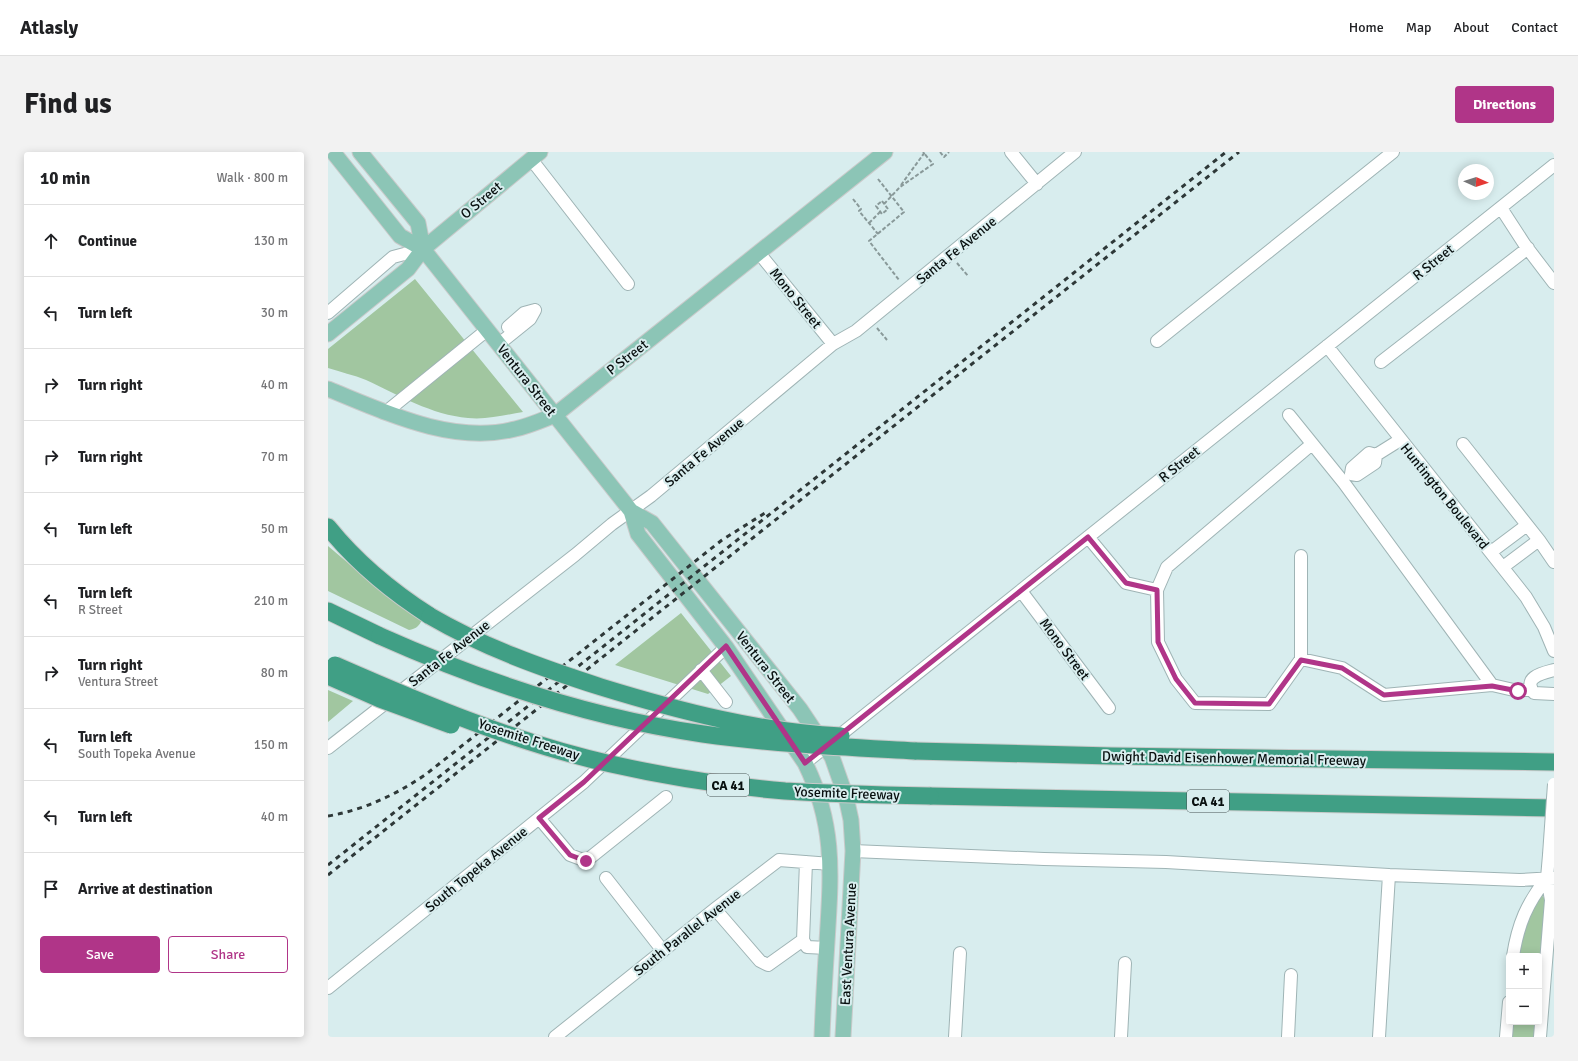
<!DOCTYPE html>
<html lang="en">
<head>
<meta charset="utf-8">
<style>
  :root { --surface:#fff; --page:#f2f2f2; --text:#202124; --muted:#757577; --line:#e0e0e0; --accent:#b03588 }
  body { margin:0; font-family:Signika,sans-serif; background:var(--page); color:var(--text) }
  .controls { position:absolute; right:12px; bottom:12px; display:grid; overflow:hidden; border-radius:4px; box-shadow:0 2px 10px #0003 }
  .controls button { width:36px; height:36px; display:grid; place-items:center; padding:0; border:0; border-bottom:1px solid var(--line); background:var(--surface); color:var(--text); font:20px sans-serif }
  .compass { position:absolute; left:1130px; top:12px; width:36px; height:36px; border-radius:50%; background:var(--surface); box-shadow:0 2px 10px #0003; rotate:93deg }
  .stop { position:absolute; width:12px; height:12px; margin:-9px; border:3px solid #b03588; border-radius:50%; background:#fff }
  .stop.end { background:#b03588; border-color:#fff; box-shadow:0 1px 4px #0008 }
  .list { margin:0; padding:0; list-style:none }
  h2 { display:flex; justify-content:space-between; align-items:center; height:52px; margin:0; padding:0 16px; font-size:17px }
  h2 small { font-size:13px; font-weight:400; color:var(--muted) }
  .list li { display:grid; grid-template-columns:26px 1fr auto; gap:12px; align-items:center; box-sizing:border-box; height:72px; padding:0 16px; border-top:1px solid var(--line) }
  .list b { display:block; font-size:15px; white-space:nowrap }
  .list p { margin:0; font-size:13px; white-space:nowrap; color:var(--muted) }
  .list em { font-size:13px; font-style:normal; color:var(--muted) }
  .actions { display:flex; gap:8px; padding:12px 16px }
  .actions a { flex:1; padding:9px 0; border:1px solid var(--accent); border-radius:4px; text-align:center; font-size:14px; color:var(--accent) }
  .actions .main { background:var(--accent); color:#fff }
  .icon { flex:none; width:22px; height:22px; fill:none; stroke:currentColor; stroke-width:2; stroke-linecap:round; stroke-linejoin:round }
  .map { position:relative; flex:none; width:1226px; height:885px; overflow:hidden; border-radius:4px }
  header { display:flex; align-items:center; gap:24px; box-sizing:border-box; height:56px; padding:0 20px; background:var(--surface); border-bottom:1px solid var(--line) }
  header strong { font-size:19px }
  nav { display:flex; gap:22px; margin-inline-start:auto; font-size:14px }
  .intro { display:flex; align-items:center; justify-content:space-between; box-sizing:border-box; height:96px; padding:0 24px }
  h1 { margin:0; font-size:28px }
  .button { padding:10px 18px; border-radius:4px; background:var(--accent); color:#fff; font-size:14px; font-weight:700 }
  main { display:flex; gap:24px; padding:0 24px }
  aside { flex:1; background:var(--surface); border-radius:4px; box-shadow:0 2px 10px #0003 }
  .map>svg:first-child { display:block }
  .green { fill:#a1c6a0 }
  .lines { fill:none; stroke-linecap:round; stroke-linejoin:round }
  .minor-casing { stroke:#9fb4b5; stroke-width:14 }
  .major-casing { stroke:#c9caca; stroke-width:17 }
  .highway-casing { stroke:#c9caca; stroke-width:19 }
  .path { stroke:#899999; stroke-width:2; stroke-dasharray:4 2; stroke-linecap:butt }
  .minor { stroke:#fff; stroke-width:12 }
  .major { stroke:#8cc5b6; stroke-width:15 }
  .highway { stroke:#409f85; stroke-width:17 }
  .rail { stroke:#2e3838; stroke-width:3; stroke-dasharray:5 5; stroke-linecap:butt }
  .minor-bridge-casing { stroke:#9fb4b5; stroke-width:14; stroke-linecap:butt }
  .highway-bridge-casing { stroke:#c9caca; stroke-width:19; stroke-linecap:butt }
  .minor-bridge { stroke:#fff; stroke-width:12 }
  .highway-bridge { stroke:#409f85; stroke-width:17 }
  .route { stroke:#b03588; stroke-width:5 }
  .labels { text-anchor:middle; stroke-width:4; stroke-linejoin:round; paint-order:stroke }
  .shield { fill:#d8edee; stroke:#475253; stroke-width:1 }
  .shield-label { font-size:13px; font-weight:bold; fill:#091010 }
  .street-label { font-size:14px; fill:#091010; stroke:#d8edee }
</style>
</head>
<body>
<header>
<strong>Atlasly</strong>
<nav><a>Home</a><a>Map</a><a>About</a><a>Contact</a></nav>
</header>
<div class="intro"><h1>Find us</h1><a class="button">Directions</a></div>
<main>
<aside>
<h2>10 min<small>Walk · 800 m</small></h2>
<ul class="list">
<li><svg class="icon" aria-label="ahead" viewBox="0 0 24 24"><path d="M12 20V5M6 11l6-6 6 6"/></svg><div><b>Continue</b></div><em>130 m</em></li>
<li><svg class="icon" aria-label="left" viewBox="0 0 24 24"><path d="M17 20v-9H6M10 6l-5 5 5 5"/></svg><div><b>Turn left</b></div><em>30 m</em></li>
<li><svg class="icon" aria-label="right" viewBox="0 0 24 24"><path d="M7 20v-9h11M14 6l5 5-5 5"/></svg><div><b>Turn right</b></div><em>40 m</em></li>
<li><svg class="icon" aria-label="right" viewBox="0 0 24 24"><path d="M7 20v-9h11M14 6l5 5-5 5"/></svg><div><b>Turn right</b></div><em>70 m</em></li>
<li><svg class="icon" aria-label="left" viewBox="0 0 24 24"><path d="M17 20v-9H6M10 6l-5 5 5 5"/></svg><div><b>Turn left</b></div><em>50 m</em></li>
<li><svg class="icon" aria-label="left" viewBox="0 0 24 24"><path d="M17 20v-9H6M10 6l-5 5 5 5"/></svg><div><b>Turn left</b><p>R Street</p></div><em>210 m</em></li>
<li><svg class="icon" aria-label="right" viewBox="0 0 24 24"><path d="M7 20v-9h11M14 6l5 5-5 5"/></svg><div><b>Turn right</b><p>Ventura Street</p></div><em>80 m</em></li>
<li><svg class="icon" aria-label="left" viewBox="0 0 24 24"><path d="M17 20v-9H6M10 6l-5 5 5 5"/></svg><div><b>Turn left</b><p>South Topeka Avenue</p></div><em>150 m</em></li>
<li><svg class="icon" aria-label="left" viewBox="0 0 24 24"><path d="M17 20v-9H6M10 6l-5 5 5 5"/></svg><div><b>Turn left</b></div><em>40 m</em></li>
<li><svg class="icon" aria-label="arrive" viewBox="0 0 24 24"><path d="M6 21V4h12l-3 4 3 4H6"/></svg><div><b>Arrive at destination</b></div></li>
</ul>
<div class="actions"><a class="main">Save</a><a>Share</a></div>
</aside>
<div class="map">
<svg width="1226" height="885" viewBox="0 0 1226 885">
  <rect width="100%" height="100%" fill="#d8edee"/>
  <path class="green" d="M 87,127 L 195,260 C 177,263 158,268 140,266 C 104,263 70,243 38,228 C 26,223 12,220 0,216 L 0,197 Z
    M 0,394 L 65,449 L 94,468 C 91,474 88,477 81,478 L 0,439 Z
    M 353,461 L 403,524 L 380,542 L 287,513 Z
    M 0,538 L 25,549 L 0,570 Z
    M 1215,744 L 1217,748 L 1211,829 L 1211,804 L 1189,804 L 1201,765 L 1212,745 Z
    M 1184,870 L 1208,870 L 1207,885 L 1183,885 Z"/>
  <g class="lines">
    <defs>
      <path id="minor" d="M 683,0 L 709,32
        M 203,7 L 300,132
        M 1173,56 L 1197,93 L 1226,131
        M 431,101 L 505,192
        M 0,161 L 65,105 L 95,97
        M 180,175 L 196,161 L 207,158
        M 829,189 L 1065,0
        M 171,192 L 202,167 L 207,158
        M 999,194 L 1198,445 L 1216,475 L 1226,499
        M 1053,210 L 1200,96
        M 58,260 L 159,178
        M 961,263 L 1016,331 L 1164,533 L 1056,543 L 1014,516 L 973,507 L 941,552 L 867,551 L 848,527 L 830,490 L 829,438 L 839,415 L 984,292
        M 1135,292 L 1211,388 L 1226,410
        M 1048,303 L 1047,311 L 1029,323 L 1023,322 L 1024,316 L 1041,301 L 1048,303 L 1072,288
        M 760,385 L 798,431 L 829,438
        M 1163,400 L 1199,373
        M 973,404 L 973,507
        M 1175,415 L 1211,388
        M 693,439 L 781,556
        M 373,518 L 398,550
        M 1226,518 C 1215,521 1194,525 1206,541 L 1226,542
        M 1164,533 L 1190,539 L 1203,537
        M 0,596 L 247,403 L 284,372 L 323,344 L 505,192 L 528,179 L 747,0
        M 477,611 L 1226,13
        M 211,666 L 242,703 L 258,709 L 338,645
        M 525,699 L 716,707 L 838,710 L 1061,723
        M 278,726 L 335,799
        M 387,757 L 432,809 L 440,813 L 475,788 L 478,710
        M 475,788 L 479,795 L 499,796
        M 1185,804 C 1190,772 1199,751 1219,726
        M 0,836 L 256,630 L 398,495
        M 227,885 L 387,757 L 451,708 L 503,712
        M 627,885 L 632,801
        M 793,885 L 797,811
        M 960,885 L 963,823
        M 1051,885 L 1061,723 L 1192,728 L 1226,726
        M 1178,885 L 1181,850
        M 1212,885 L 1223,748 L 1219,726 L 1221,703"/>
      <path id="major" d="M 5,0 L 72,84 L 95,97 L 303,359 L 324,371 L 472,557 L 504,605 L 518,645 L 523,668 L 525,699 L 515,885
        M 32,0 L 90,71 L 95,97
        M 0,182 L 80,117 L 95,97 L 212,0
        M 0,237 C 57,260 124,293 187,277 C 201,274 214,268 227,263 L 557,0
        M 303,359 L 310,382 L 398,495 L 477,611 C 508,674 503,723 499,790 C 497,822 495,853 494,885"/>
      <path id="highway" d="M 0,375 C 29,411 63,439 102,464
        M 0,459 L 52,484
        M 587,599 L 783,604 L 1226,610
        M 602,644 L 1226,656"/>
    </defs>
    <use href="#minor" class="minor-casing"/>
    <use href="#major" class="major-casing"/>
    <use href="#highway" class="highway-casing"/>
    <path class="path" d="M 612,0 L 616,5 L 621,0
      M 550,27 L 576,60 L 541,89 L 571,128
      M 573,33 L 597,0
      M 525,47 L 533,57 L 531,59 L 550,82
      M 554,49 L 560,57 L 554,62 L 548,54 Z
      M 556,52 L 572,35 L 605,12 L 595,0
      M 541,71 L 552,60
      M 629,111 L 640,124
      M 549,176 L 559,188"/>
    <use href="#minor" class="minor"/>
    <use href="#major" class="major"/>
    <use href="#highway" class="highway"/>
    <path class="rail" d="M 0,664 C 36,658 67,643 97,623 L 394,388 L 437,361
      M 0,713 L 898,0
      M 0,723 L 911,0"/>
    <defs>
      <path id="minor-bridge" d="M 1221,703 L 1226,632"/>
      <path id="highway-bridge" d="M 102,464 C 155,495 214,516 273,535 C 351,559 432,580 513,584
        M 52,484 C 155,530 263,566 375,582 C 445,592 516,595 587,599
        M 7,513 C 96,552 188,591 283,612 C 340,625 398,634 457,639 C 505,642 553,643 602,644
        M 0,524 L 52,547 L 123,573"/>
    </defs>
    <use href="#minor-bridge" class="minor-bridge-casing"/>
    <use href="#highway-bridge" class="highway-bridge-casing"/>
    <use href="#minor-bridge" class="minor-bridge"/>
    <use href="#highway-bridge" class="highway-bridge"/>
  </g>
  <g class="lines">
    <path class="route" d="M 258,709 L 242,703 L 211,666 L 256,630 L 398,494 L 477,611 L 760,385 L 798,431 L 829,438 L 830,490 L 848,527 L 867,551 L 941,552 L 973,508 L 1014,516 L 1056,543 L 1164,534 L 1190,539"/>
  </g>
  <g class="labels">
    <g class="shield">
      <rect x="379" y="622" width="42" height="22" rx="3"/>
      <rect x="859" y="638" width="42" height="22" rx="3"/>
    </g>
    <g class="shield-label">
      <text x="400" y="638">CA 41</text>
      <text x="880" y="654">CA 41</text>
    </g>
    <g class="street-label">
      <text transform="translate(153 48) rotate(-40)" y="5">O Street</text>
      <text transform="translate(628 98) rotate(-39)" y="5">Santa Fe Avenue</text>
      <text transform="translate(1105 110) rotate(-39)" y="5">R Street</text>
      <text transform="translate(468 146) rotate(51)" y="5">Mono Street</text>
      <text transform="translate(299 205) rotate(-38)" y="5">P Street</text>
      <text transform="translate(199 228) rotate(52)" y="5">Ventura Street</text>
      <text transform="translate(376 300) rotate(-40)" y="5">Santa Fe Avenue</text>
      <text transform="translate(851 312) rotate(-39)" y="5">R Street</text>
      <text transform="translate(1117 344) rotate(51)" y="5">Huntington Boulevard</text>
      <text transform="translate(737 497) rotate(53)" y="5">Mono Street</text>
      <text transform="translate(121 501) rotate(-38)" y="5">Santa Fe Avenue</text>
      <text transform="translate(438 515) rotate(52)" y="5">Ventura Street</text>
      <text transform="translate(201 587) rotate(18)" y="5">Yosemite Freeway</text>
      <text transform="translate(906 606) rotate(1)" y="5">Dwight David Eisenhower Memorial Freeway</text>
      <text transform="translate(519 641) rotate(2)" y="5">Yosemite Freeway</text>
      <text transform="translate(148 717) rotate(-39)" y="5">South Topeka Avenue</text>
      <text transform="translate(359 780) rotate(-38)" y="5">South Parallel Avenue</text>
      <text transform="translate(520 792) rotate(-87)" y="5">East Ventura Avenue</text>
    </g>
  </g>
</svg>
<div class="controls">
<button>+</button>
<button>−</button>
</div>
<svg class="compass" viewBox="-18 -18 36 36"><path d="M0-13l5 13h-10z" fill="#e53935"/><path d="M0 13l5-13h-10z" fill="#757577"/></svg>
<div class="stop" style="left:1190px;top:539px"></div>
<div class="stop end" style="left:258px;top:709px"></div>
</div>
</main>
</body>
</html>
